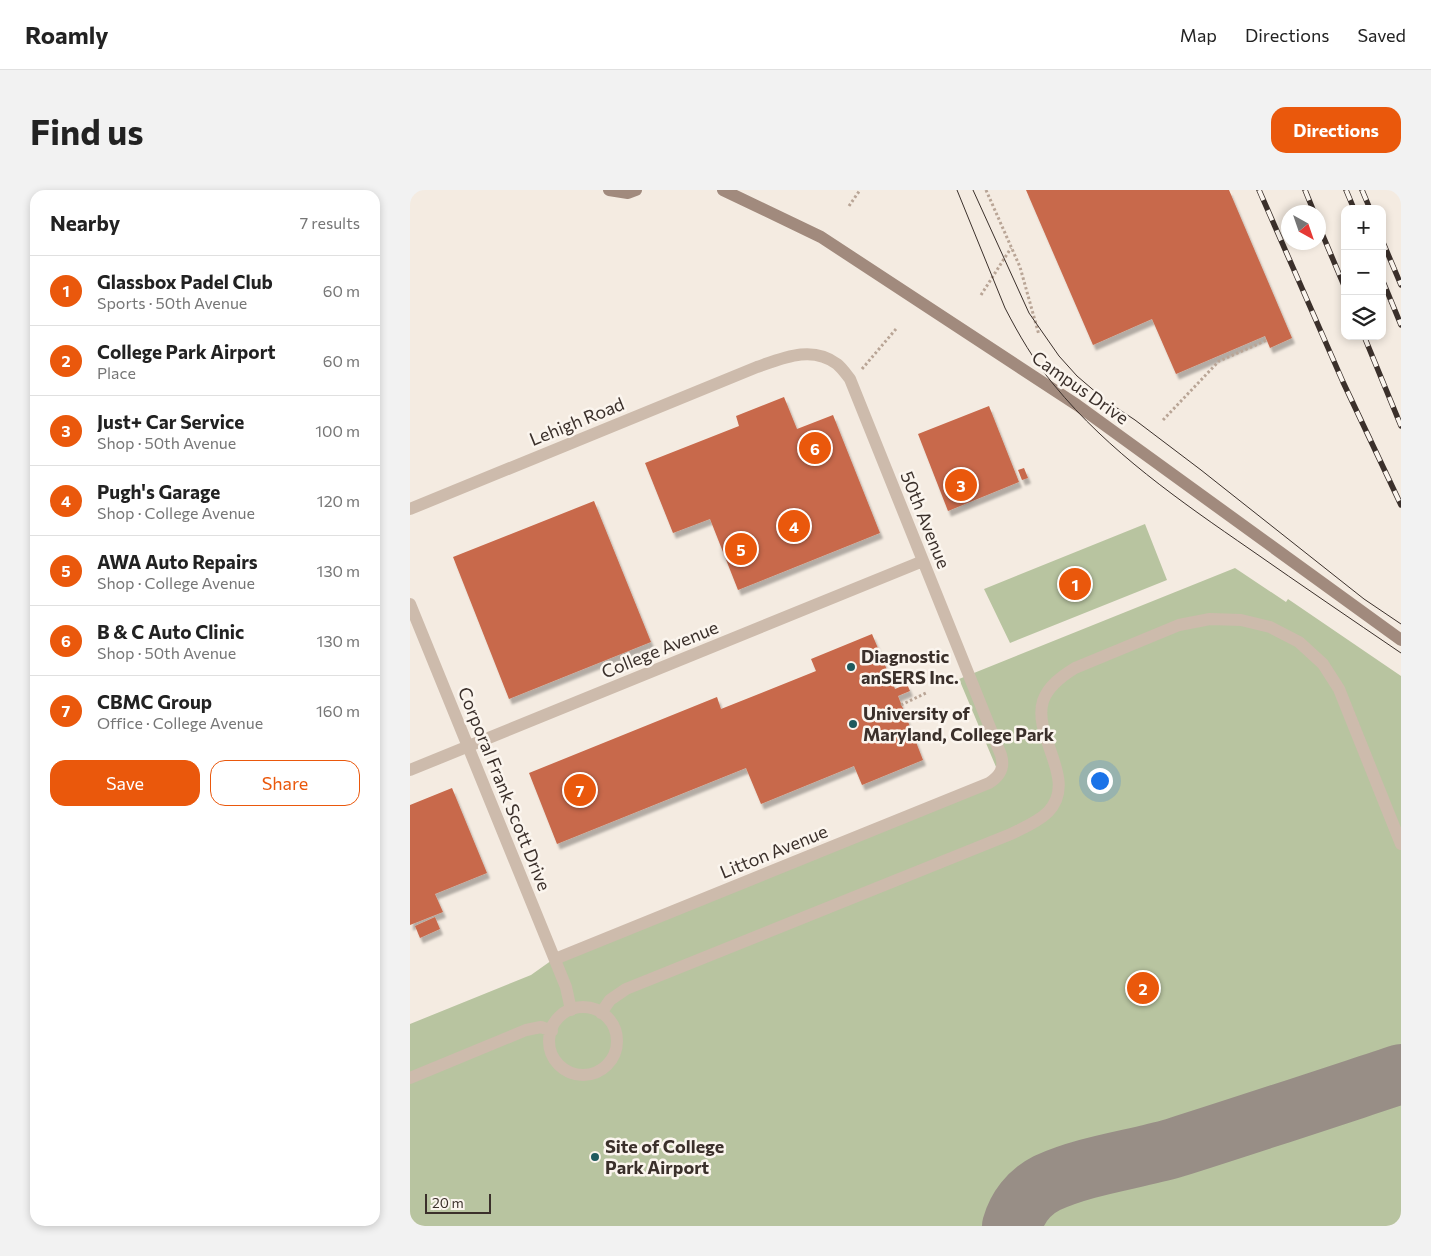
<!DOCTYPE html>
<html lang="en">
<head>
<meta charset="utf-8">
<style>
  :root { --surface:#fff; --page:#f2f2f2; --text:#222; --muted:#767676; --line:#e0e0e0; --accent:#ea580c }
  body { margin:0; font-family:Commissioner,sans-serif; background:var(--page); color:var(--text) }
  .controls { position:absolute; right:15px; top:15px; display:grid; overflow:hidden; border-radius:10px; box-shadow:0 2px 8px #0003 }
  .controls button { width:45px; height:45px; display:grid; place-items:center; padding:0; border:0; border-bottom:1px solid var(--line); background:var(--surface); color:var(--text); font:25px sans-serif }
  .compass { position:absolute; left:871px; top:15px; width:45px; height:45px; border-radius:50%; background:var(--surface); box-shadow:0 2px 8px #0003; rotate:140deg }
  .scale { position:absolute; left:15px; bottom:12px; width:66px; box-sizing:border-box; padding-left:5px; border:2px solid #3b302b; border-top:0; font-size:14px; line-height:18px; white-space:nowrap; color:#3b302b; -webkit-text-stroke:4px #fbf5ee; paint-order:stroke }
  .you { position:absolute; left:689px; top:590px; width:18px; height:18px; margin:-12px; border:4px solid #fff; border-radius:50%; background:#1a73e8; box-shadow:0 0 0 8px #1a73e833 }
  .badge { display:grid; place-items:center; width:32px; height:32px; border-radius:50%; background:var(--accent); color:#fff; font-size:16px; font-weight:700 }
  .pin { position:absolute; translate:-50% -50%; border:2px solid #fff; box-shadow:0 1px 5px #0006 }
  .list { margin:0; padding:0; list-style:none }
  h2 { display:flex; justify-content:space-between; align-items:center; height:65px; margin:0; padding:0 20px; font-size:21px }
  h2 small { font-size:16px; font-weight:400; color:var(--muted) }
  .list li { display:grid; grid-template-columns:32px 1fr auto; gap:15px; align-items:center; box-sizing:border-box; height:70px; padding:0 20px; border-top:1px solid var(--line) }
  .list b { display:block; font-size:19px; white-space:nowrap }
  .list p { margin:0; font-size:16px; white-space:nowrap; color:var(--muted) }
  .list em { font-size:16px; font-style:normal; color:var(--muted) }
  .actions { display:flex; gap:10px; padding:15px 20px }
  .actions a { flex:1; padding:11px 0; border:1px solid var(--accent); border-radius:15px; text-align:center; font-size:18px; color:var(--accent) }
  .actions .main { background:var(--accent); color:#fff }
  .icon { flex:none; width:28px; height:28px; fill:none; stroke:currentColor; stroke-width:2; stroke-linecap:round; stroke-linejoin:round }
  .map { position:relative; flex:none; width:991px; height:1036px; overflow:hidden; border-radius:15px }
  header { display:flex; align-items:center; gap:30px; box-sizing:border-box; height:70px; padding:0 25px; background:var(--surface); border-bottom:1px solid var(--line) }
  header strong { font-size:24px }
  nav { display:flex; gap:28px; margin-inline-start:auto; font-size:18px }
  .intro { display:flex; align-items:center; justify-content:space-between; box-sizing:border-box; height:120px; padding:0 30px }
  h1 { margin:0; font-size:35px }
  .button { padding:12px 22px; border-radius:15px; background:var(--accent); color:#fff; font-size:18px; font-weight:700 }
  main { display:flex; gap:30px; padding:0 30px }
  aside { flex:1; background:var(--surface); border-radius:15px; box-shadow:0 2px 8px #0003 }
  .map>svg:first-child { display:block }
  .green { fill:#b8c4a0 }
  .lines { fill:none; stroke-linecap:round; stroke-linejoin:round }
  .taxiway { stroke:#988e86; stroke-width:60 }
  .building { fill:#c8694b; filter:url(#shadow) }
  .path { stroke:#b9a596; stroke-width:3; stroke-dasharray:2.5 2.5; stroke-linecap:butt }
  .street { stroke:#cdbbac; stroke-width:12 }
  .secondary { stroke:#a18a7d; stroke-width:12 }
  .tram { stroke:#3b302b; stroke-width:1 }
  .rail-casing { stroke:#3b302b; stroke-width:5.5 }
  .rail { stroke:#fbf5ee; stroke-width:4; stroke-dasharray:11; stroke-linecap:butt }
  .poi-dot { fill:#1f5a5e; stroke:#fbf5ee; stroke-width:2 }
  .labels { text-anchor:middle; stroke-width:5; stroke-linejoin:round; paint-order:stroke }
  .street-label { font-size:18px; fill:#3b302b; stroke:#fbf5ee }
  .poi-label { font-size:18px; font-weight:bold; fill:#3b302b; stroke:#fbf5ee; text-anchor:start }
</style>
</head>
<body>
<header>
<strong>Roamly</strong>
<nav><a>Map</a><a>Directions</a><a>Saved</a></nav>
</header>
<div class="intro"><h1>Find us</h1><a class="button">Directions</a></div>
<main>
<aside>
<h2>Nearby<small>7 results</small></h2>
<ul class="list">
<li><span class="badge">1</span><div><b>Glassbox Padel Club</b><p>Sports · 50th Avenue</p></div><em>60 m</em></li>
<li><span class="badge">2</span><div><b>College Park Airport</b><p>Place</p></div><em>60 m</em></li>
<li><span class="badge">3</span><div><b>Just+ Car Service</b><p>Shop · 50th Avenue</p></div><em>100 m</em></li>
<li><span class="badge">4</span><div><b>Pugh's Garage</b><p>Shop · College Avenue</p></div><em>120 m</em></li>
<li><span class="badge">5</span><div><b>AWA Auto Repairs</b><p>Shop · College Avenue</p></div><em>130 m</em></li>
<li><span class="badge">6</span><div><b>B &amp; C Auto Clinic</b><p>Shop · 50th Avenue</p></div><em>130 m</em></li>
<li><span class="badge">7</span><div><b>CBMC Group</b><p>Office · College Avenue</p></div><em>160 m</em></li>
</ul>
<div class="actions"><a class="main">Save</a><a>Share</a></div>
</aside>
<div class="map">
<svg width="991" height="1036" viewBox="0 0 991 1036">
  <defs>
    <filter id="shadow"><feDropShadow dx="3" dy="5.5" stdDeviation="1" flood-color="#0004"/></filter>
  </defs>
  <rect width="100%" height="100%" fill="#f4ebe1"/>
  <path class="green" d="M 735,334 L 757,390 L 600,453 L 574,399 Z
    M 825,378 L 876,412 L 878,409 L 991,486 L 991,1036 L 0,1036 L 0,834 L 121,785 L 152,763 L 589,584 L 549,489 Z"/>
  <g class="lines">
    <path class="taxiway" d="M 602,1036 C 607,1018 619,1002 637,993 C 677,975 722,970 764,958 C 840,934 915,909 991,884"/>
  </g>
  <path class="building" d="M 616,0 L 819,0 L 882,148 L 860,158 L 855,146 L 766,184 L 742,129 L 683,155 Z
    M 374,207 L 387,239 L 423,225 L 470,343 L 328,400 L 300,329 L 263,343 L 235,273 L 329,236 L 326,226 Z
    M 579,216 L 609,292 L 538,321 L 508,244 Z
    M 614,278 L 618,288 L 612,290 L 608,280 Z
    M 184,311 L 241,452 L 99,509 L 43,367 Z
    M 462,444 L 485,499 L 497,494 L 500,501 L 488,506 L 513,570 L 452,595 L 444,576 L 351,614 L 336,578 L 147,654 L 119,583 L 307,507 L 311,519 L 406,481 L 401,469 Z
    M 42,598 L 77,683 L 25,704 L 33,722 L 0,735 L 0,615 Z
    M 25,727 L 30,739 L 10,748 L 5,736 Z"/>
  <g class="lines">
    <path class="path" d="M 576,0 L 610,77 L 629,145
      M 439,16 L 450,0
      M 571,105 L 601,58
      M 452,179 L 486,139
      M 753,230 L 809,171 L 857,150
      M 491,515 L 518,502"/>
    <path class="street" d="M 0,319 L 347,177 C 373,168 402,155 427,174 C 432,178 436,184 440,189 L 591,565 C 595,578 590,586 579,593 L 145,769
      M 0,414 L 156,797 L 161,820
      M 0,580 L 513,371
      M139 851a34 34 0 1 1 68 0a34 34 0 1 1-68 0Z
      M 191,823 L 200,810 L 216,799 L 601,644 C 613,638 628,632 638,622 C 669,590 622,547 633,511 C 638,496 652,486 665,478 L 769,435 L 800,429 L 831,430 L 860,437 L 889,452 L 913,474 L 929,499 L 991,654
      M 0,888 L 116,840 L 131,837 L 142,841"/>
    <path class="secondary" d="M 199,0 L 218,3 L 226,0
      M 313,0 L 411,47 L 667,215 L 991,450"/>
    <path class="tram" d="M 547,0 L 595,118 C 609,145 624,171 644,195 C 699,262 770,311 841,360 C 891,395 941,429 991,463
      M 563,0 L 619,123 L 649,166 L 667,186 L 695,210 L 725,230 L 791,280 L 954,409 L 991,434"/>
    <defs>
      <path id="rail" d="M 849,0 L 933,192 L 991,315
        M 895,0 L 904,22
        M 936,0 L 944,19
        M 952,0 L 960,19
        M 908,34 L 935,98
        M 972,50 L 991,95
        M 972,89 L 991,135
        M 954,146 L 991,236"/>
    </defs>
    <use href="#rail" class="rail-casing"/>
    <use href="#rail" class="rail"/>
  </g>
  <g class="poi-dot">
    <circle cx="441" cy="477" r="5"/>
    <circle cx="443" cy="534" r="5"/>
    <circle cx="185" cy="967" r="5"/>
  </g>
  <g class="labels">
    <g class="street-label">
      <text transform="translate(670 198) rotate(35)" y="6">Campus Drive</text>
      <text transform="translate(167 232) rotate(-22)" y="6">Lehigh Road</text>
      <text transform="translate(515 330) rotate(68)" y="6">50th Avenue</text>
      <text transform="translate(250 460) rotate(-22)" y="6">College Avenue</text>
      <text transform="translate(94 599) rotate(68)" y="6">Corporal Frank Scott Drive</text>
      <text transform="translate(364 662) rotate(-22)" y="6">Litton Avenue</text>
    </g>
    <g class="poi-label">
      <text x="451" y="473">Diagnostic<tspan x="451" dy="21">anSERS Inc.</tspan></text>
      <text x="453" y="530">University of<tspan x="453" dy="21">Maryland, College Park</tspan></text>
      <text x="195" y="963">Site of College<tspan x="195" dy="21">Park Airport</tspan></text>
    </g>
  </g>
</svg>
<div class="controls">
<button>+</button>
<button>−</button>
<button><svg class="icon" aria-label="layers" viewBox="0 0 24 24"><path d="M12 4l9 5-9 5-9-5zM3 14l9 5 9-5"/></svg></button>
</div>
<svg class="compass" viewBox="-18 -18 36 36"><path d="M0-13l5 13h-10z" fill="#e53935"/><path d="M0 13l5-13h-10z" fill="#767676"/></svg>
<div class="scale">20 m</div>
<div class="you"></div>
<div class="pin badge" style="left:665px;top:394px">1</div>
<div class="pin badge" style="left:733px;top:798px">2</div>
<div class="pin badge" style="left:551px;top:295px">3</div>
<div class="pin badge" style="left:384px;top:336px">4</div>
<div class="pin badge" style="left:331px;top:359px">5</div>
<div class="pin badge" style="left:405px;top:258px">6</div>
<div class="pin badge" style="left:170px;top:600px">7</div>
</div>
</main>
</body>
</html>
